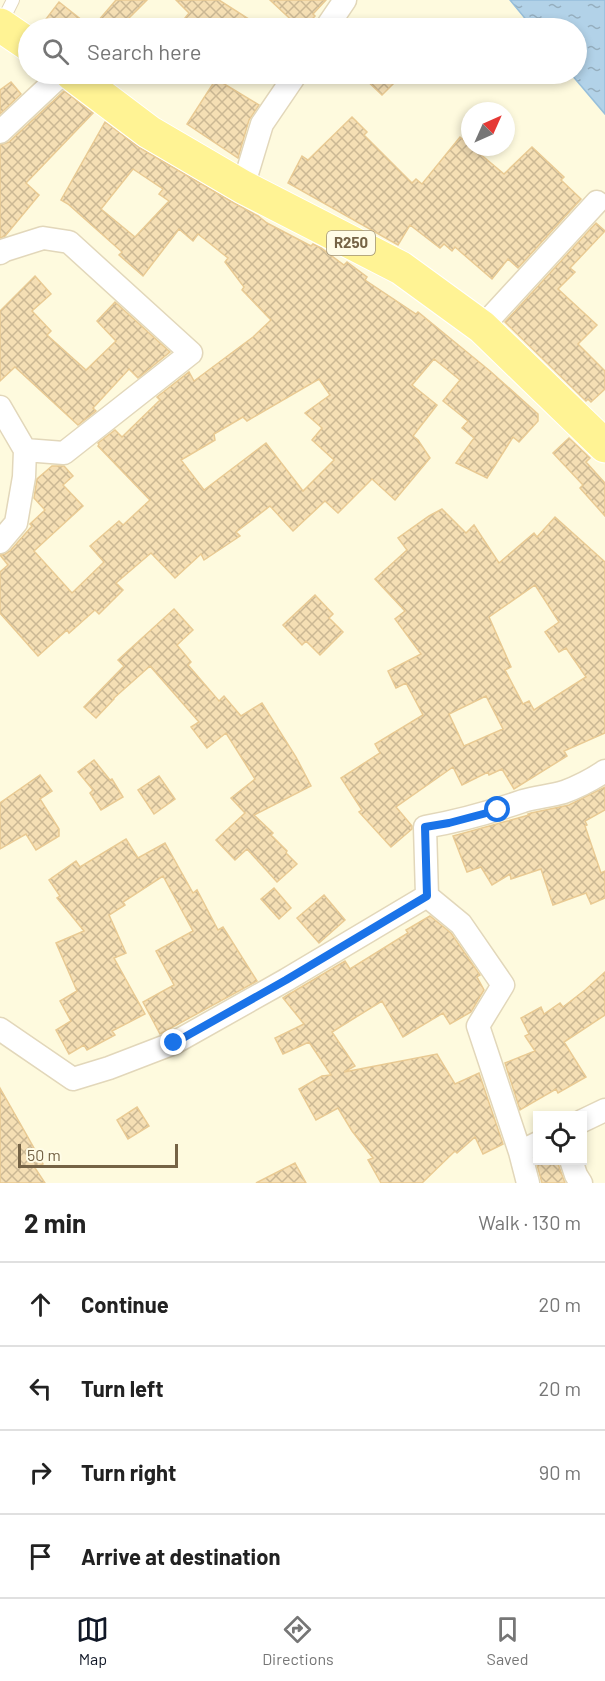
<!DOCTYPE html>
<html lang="en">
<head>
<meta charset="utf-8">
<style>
  :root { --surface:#fff; --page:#f2f2f2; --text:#222; --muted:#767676; --line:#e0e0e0; --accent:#111827 }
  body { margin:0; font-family:Barlow,sans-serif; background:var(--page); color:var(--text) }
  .controls { position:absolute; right:18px; bottom:18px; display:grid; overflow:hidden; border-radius:0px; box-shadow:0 3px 9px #0003 }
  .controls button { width:54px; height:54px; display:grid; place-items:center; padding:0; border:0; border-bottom:2px solid var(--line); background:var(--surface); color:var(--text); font:30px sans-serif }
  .compass { position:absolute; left:461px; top:102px; width:54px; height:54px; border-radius:50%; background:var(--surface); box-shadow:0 3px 9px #0003; rotate:45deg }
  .scale { position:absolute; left:18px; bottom:15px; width:160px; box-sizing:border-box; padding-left:6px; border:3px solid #756345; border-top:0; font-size:16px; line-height:21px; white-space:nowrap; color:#756345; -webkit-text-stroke:4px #fffce6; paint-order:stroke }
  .stop { position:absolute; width:18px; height:18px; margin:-14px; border:4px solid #1a73e8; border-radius:50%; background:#fff }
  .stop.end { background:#1a73e8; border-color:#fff; box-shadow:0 2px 6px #0008 }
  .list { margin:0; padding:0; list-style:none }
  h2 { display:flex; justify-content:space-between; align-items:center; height:78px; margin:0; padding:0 24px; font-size:26px }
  h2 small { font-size:20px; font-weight:400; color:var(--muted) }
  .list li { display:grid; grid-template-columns:39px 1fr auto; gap:18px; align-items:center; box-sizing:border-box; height:84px; padding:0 24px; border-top:2px solid var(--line) }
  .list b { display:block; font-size:22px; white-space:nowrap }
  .list em { font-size:20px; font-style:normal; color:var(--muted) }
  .icon { flex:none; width:33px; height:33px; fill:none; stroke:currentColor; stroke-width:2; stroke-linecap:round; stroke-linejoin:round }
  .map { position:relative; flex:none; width:605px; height:1183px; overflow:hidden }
  .search { position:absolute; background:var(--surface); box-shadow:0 3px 9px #0003; left:18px; right:18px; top:18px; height:66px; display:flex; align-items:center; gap:15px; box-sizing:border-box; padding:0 21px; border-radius:33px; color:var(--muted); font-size:22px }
  .sheet { height:414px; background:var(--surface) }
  nav { display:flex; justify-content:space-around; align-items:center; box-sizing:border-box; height:84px; border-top:2px solid var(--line); background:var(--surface); font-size:16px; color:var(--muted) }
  nav a { display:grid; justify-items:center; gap:3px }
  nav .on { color:var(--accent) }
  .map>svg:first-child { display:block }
  .water { fill:url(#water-ripples); stroke:#97bfdb; stroke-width:1.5 }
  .building { fill:url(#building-cross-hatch); stroke:#e9ca93; stroke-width:1.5; fill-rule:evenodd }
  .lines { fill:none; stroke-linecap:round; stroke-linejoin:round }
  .lane-casing { stroke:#e2d7ba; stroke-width:14 }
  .street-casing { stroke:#e2d7ba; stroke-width:25 }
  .primary-casing { stroke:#fff; stroke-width:35 }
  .lane { stroke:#fff; stroke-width:12 }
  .street { stroke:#fff; stroke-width:22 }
  .primary { stroke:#fff394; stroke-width:33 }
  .route { stroke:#1a73e8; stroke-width:8 }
  .labels { text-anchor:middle; stroke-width:4.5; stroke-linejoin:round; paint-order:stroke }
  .shield { fill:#fffce6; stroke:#9e9175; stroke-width:1.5 }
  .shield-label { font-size:15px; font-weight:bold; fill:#756345 }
</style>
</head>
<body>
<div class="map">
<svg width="605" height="1183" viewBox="0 0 605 1183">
  <defs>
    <pattern id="water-ripples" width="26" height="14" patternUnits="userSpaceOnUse" patternTransform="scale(1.5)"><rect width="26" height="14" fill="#b2d2e8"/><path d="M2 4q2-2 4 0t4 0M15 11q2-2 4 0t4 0" fill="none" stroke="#95aebe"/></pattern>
    <pattern id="building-cross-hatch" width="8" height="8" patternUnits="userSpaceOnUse" patternTransform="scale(1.5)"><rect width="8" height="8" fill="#f5dfb4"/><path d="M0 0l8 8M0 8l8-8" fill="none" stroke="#cbb894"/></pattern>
  </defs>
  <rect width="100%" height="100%" fill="#fefade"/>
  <path class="water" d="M 510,0 L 605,0 L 605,114 L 571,74 L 576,74 L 576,28 L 533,28 Z"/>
  <path class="building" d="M 116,0 L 147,0 L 129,18 L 141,28 L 58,28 L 46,19 L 59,2 L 92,28 Z
    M 176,0 L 219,0 L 263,28 L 177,28 L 189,13 Z
    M 270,0 L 326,0 L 313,14 L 315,16 L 304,28 L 300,28 Z
    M 360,74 L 403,74 L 382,95 Z
    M 216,79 L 259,105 L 249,120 L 238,158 L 187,124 Z
    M 11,82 L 21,94 L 0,114 L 0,90 Z
    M 64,91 L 93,113 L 26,183 L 39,195 L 5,236 L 0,238 L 0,145 L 9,142 Z
    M 352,117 L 367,132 L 364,135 L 412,183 L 416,179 L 422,184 L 460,137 L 504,174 L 532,147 L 564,177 L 561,180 L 581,199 L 518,268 L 508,259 L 492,279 L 455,247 L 452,251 L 444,244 L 440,248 L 410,225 L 398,245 L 288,183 L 302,156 L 308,160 Z
    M 105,122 L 140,148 L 234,203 L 258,216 L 267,223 L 311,246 L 313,244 L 321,248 L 344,265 L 347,262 L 367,277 L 365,280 L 416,314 L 418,312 L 490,371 L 538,414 L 538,421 L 519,442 L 513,437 L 487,478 L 456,463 L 474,438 L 462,428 L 468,421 L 443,401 L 460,380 L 434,359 L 412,385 L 437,405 L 413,436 L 418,440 L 430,458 L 395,500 L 372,479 L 338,513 L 325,501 L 293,531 L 270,506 L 236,532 L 240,536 L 204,560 L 201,554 L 175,578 L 151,553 L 116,583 L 123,590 L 99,614 L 95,610 L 69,633 L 67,630 L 38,656 L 0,613 L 0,572 L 8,565 L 0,555 L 5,554 L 10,551 L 32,526 L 30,524 L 45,510 L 34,498 L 37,479 L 52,466 L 64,466 L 73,476 L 63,485 L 83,506 L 34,551 L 72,593 L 104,562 L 90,546 L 119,521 L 123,525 L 150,500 L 98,446 L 99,444 L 98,443 L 115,430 L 122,437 L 160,400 L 157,397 L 189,372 L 194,381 L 253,337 L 271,320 L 242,290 L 244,287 L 225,262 L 228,258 L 198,234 L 193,241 L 179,229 L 143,276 L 119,255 L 122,252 L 68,204 L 61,200 ZM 133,169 L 163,189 L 159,194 L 169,201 L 135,237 L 101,209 ZM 319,379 L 330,395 L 305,413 L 322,428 L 312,440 L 334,460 L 303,491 L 266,443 L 204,490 L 181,460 L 215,440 L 214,434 L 243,417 L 247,421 Z
    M 596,223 L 605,231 L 570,268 L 575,272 L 558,289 L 597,325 L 578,344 L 605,371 L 605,389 L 591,402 L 588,399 L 586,401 L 505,322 Z
    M 35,276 L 51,294 L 32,311 L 51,331 L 47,335 L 86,370 L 116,341 L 97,321 L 115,302 L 170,352 L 138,378 L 129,369 L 93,408 L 96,411 L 78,425 L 15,367 L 0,381 L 0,311 Z
    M 569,438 L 590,458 L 586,462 L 605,483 L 605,516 L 580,488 L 583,485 L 553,453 Z
    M 442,509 L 466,533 L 474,525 L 499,563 L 534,533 L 537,537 L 555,517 L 605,562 L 605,733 L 564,751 L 567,756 L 514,789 L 502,769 L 489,775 L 488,772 L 462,785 L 453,767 L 396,807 L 412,826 L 412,829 L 391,847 L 359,812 L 362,810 L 341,778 L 380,753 L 375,744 L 423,715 L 406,683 L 396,688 L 388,671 L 421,654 L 395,619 L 405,611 L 375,579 L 407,550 L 398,538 L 429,516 ZM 535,585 L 559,622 L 545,632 L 559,652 L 566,648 L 586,677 L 534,710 L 529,701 L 523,704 L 505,670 L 511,667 L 489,617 ZM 486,696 L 503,729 L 464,746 L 449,714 Z
    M 315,595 L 333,614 L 329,618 L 343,632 L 320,655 L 306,641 L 302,645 L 283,625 Z
    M 174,609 L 193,630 L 177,645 L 191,662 L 188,665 L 219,701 L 224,696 L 241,716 L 262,703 L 296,757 L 311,786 L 254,815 L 273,833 L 271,835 L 287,851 L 286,853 L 297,864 L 277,882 L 247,849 L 235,860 L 216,840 L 245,813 L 231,798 L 255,779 L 226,733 L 207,748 L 191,727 L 199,722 L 150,666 L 114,698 L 114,699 L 96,718 L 84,707 L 124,666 L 118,660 Z
    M 94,760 L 110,780 L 112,779 L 123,797 L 101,810 L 90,793 L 93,790 L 78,772 Z
    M 40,775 L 52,791 L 40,799 L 59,829 L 59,836 L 36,850 L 26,834 L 0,849 L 0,803 Z
    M 159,776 L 175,799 L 154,814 L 138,790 Z
    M 605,787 L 605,810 L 585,821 L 587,825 L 585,826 L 601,873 L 605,871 L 605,898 L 591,904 L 586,893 L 553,905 L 541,869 L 511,879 L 510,874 L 492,885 L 481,867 L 467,872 L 453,836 L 529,815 L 528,814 L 531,813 L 569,805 Z
    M 126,839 L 138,858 L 165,843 L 193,893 L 197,890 L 218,930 L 223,927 L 257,981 L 160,1034 L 143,1002 L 174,985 L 156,951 L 193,931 L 163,876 L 123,902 L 125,905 L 109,915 L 126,953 L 114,958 L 145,1014 L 112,1031 L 115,1035 L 87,1050 L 84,1045 L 69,1054 L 56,1030 L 71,1021 L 60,1001 L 77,991 L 56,943 L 84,931 L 57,898 L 60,896 L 49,880 L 76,861 L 80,867 Z
    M 274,888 L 291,908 L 279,919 L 261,899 Z
    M 324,895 L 345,920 L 319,943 L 297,918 Z
    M 430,916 L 451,933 L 480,975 L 477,977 L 484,990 L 471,1012 L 450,1024 L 443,1013 L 403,1037 L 382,1001 L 332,1032 L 355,1066 L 344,1072 L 437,1054 L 455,1084 L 479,1073 L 503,1144 L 483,1154 L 475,1137 L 457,1153 L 455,1151 L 422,1183 L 381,1183 L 368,1160 L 373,1158 L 352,1131 L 338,1108 L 316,1120 L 299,1089 L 322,1076 L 331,1075 L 309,1042 L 283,1054 L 275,1038 L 304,1024 L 283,998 L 286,996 L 345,961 L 350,969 L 408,933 L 406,930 Z
    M 605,972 L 605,1015 L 564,1042 L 586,1077 L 558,1093 L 556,1089 L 520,1110 L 505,1063 L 535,1051 L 525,1036 L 529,1034 L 521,1018 L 541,1007 L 544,1014 L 560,1003 L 563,1007 L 585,990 Z
    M 0,1088 L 43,1164 L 35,1168 L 45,1183 L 0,1183 Z
    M 137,1107 L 149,1126 L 128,1139 L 117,1120 Z
    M 536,1161 L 555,1161 L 558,1164 L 565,1183 L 542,1183 Z
    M 295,1163 L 306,1183 L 256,1183 Z"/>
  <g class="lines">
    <defs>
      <path id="lane" d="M 1,24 L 13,0"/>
      <path id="street" d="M 326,28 L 345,0
        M 0,132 L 62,74
        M 243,187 L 262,124 L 296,74
        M 0,253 L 5,250 L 43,238 L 69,242 L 191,353 L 64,453 L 25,450
        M 482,327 L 597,202
        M 0,407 L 25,450 L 24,477 L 16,523 L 0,542
        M 427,896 L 425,827 C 459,821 491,812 523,801 C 536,797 551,796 564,792 C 578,787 593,779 605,771
        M 0,1029 L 73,1079 L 109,1068 L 174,1043 L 286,980 L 427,896 L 461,924 L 503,985 L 478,1026 L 520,1152 L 538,1143
        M 582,1121 L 605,1110
        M 520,1152 L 528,1183
        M 571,1160 L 576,1175 L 581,1183"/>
      <path id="primary" d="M 0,25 L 28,44
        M 72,74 L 149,132 L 243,187 L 401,268 L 482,327 L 605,446"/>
    </defs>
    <use href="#lane" class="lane-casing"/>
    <use href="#street" class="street-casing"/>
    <use href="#primary" class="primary-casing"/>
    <use href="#lane" class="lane"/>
    <use href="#street" class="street"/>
    <use href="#primary" class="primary"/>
  </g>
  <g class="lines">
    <path class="route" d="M 174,1043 L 286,980 L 427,896 L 425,827 L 449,823 L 498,810"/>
  </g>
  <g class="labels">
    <rect class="shield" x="327" y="231" width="48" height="24" rx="4.5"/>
    <g class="shield-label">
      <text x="351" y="248">R250</text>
    </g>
  </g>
</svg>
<div class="controls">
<button><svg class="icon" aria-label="locate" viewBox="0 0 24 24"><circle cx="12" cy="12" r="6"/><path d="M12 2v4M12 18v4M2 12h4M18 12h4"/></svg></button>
</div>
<svg class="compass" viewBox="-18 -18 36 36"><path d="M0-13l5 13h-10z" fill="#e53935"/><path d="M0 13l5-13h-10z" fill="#767676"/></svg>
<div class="scale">50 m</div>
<div class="stop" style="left:498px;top:810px"></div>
<div class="stop end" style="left:174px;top:1043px"></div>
<div class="search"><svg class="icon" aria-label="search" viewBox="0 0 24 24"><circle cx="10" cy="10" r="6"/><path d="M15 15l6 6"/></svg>Search here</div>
</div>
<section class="sheet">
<h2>2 min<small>Walk · 130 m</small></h2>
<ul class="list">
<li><svg class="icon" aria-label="ahead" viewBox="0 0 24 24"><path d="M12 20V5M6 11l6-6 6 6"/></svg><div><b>Continue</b></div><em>20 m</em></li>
<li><svg class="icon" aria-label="left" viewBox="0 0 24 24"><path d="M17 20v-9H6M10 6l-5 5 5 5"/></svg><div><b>Turn left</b></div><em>20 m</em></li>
<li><svg class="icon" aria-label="right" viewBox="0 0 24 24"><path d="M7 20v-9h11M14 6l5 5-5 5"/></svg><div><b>Turn right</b></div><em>90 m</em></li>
<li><svg class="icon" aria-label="arrive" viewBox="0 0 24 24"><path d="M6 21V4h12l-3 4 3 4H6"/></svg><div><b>Arrive at destination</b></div></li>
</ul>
</section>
<nav>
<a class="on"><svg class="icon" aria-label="map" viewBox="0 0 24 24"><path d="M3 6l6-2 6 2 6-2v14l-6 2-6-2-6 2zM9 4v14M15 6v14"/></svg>Map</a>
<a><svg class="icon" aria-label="directions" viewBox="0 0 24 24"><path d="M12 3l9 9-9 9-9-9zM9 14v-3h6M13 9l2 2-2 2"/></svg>Directions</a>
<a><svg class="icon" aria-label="saved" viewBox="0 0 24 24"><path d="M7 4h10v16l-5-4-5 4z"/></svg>Saved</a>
</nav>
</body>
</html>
